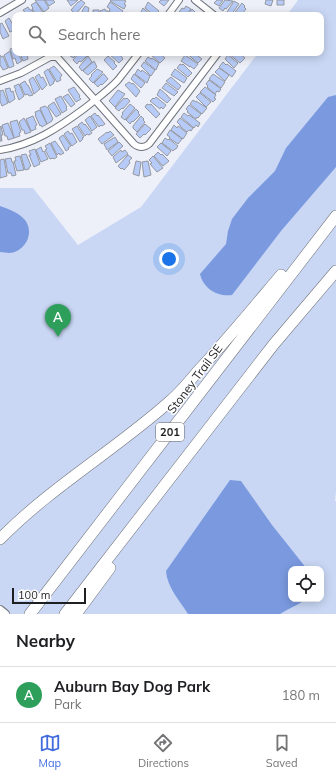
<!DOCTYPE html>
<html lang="en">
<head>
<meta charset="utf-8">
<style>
  :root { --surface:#fff; --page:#f2f2f2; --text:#202124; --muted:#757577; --line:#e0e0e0; --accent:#426cde }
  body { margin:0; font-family:Mulish,sans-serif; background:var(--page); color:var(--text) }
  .controls { position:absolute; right:12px; bottom:12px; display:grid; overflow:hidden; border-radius:8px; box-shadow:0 2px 10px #0003 }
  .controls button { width:36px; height:36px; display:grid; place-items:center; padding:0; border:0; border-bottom:1px solid var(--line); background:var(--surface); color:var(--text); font:20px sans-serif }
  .scale { position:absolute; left:12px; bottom:10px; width:74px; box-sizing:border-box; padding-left:4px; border:2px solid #1e1f22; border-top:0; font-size:11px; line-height:14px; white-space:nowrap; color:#1e1f22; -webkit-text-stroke:3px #fff; paint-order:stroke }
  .you { position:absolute; left:169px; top:259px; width:14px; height:14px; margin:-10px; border:3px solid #fff; border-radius:50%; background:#1a73e8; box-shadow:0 0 0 6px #1a73e833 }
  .badge { display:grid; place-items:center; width:26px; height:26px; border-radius:50%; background:var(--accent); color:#fff; font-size:13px; font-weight:700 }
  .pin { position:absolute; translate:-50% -33px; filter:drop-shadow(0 1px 2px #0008) }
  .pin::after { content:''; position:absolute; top:21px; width:14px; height:12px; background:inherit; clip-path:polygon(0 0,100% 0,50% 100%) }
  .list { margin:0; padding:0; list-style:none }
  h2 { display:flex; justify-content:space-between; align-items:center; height:52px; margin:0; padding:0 16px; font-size:17px }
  h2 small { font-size:13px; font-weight:400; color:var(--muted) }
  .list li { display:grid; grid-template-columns:26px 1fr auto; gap:12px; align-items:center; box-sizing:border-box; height:56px; padding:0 16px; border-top:1px solid var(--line) }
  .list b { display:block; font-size:15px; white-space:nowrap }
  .list p { margin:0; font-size:13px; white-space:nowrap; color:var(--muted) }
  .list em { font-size:13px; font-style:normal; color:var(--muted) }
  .icon { flex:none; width:22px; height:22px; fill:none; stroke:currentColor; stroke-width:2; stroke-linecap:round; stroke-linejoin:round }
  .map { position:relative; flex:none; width:336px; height:614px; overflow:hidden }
  .search { position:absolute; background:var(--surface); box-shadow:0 2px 10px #0003; left:12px; right:12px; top:12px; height:44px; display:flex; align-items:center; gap:10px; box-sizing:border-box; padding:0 14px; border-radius:8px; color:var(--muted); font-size:15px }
  .sheet { height:108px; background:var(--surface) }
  nav { display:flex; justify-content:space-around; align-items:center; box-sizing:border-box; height:56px; border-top:1px solid var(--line); background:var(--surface); font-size:11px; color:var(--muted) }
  nav a { display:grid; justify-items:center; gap:2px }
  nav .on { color:var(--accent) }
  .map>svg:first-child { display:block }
  .green { fill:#c9d7f4; fill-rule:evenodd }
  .water { fill:#7a99df }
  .building { fill:#b7cbf8; stroke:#9598a0 }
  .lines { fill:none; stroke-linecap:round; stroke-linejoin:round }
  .minor-casing { stroke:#72757c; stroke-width:8 }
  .secondary-casing { stroke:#72757c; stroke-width:10 }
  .motorway-casing { stroke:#72757c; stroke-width:12 }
  .minor { stroke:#fff; stroke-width:6 }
  .secondary { stroke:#fff; stroke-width:8 }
  .motorway { stroke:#fff; stroke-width:11 }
  .labels { text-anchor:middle; stroke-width:3; stroke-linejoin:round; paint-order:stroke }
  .shield { fill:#fff; stroke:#626264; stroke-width:1 }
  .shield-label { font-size:11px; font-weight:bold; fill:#1e1f22 }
  .street-label { font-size:12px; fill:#1e1f22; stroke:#fff }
</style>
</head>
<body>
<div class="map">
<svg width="336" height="614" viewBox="0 0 336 614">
  <rect width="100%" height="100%" fill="#edf0f8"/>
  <path class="green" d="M 298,0 L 336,0 L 336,491 L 335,501 L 336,501 L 336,614 L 0,614 L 0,188 L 33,188 L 78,245 L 141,207 L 258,53 L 321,53 L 321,15 L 287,15 ZM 291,569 L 321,569 L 321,599 L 291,599 Z"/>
  <path class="water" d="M 336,95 L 336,167 L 281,231 L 232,295 C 217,297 203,288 200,274 L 226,244 L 228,231 L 232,219 L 248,198 L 275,171 L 286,148 L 328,97 Z
    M 0,206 C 9,209 19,213 25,220 C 35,233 25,252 9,253 C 7,253 3,252 0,252 Z
    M 230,480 L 241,481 L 272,525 L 307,569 L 291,569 L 291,599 L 306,599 C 299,605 289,608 280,614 L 188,614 C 180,601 167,587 166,571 Z"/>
  <path class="building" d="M 35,0 L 44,0 L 49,8 L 44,12 Z
    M 45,0 L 53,0 L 55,2 L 49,6 Z
    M 67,0 L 78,0 L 71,6 Z
    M 81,0 L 85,3 L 76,14 L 71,10 L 78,2 L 79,2 Z
    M 111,0 L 124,0 L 126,1 L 124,4 L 126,5 L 124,9 L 110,1 Z
    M 161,0 L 169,0 L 164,6 L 159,2 Z
    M 217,0 L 223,0 L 219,6 L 214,3 Z
    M 225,0 L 233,1 L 226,9 L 225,8 L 223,11 L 219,8 Z
    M 266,0 L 273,0 L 271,6 L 265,4 Z
    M 277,0 L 284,0 L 284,5 L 277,5 Z
    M 234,1 L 239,4 L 231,15 L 227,12 Z
    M 36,2 L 44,14 L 43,15 L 37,15 L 32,9 L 33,8 L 31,5 Z
    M 110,2 L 123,11 L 120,15 L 112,15 L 113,14 L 109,11 L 110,9 L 107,7 Z
    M 148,2 L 159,11 L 155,15 L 152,12 L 151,13 L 145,8 Z
    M 242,3 L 245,6 L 244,7 L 246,9 L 241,15 L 233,15 Z
    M 85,6 L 89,8 L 88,12 L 89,12 L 87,15 L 80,15 Z
    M 186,6 L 191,9 L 186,15 L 177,15 L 182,8 L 184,9 Z
    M 28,7 L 30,10 L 32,10 L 35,15 L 27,15 L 23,10 Z
    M 143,8 L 151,15 L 140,14 Z
    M 105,9 L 106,11 L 108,11 L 109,15 L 102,15 L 100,11 Z
    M 192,9 L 196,13 L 194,15 L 187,15 Z
    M 93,10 L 99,10 L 99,15 L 92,15 L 93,14 Z
    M 9,18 L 15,28 L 15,30 L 10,32 L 5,21 Z
    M 2,23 L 9,36 L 3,39 L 0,32 L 0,24 Z
    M 14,48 L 15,49 L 15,53 L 18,53 L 22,61 L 17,64 L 15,58 L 13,59 L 10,49 Z
    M 10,51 L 14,66 L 9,68 L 4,55 Z
    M 20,53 L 27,53 L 28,59 L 23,61 Z
    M 71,53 L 78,53 L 73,58 L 69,55 Z
    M 79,53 L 85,53 L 87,56 L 81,62 L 79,61 L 77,64 L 73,60 Z
    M 110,53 L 119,53 L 123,59 L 119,63 L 109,54 Z
    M 151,53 L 159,53 L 165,58 L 160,63 L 150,54 Z
    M 187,53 L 197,53 L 199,54 L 198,56 L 202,59 L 198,63 L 187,54 Z
    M 230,53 L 239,53 L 245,58 L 240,63 L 229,54 Z
    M 0,55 L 1,57 L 3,56 L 8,68 L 3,70 L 1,66 L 0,66 Z
    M 185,55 L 198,64 L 194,69 L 190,66 L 190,67 L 181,61 Z
    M 228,55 L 238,63 L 234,68 L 225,59 Z
    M 88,56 L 92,62 L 82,71 L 79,67 Z
    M 108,56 L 115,62 L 114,63 L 117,66 L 113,70 L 104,60 Z
    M 148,57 L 151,59 L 152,58 L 159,63 L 156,70 L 145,61 Z
    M 94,61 L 97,67 L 88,75 L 83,71 Z
    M 144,62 L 155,70 L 151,76 L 141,66 Z
    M 223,62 L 226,65 L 227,64 L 236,71 L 232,77 L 219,67 Z
    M 180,64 L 182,65 L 183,64 L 192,73 L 188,77 L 177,68 Z
    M 54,66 L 62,75 L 60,78 L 61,80 L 57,82 L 49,69 Z
    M 219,68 L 229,75 L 225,81 L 215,72 Z
    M 48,69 L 55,81 L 53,82 L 54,83 L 50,86 L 44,72 Z
    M 97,69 L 103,72 L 93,83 L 89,79 L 92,76 L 91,75 Z
    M 138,69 L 141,72 L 142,70 L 150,76 L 147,83 L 135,74 Z
    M 175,69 L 187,78 L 184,83 L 171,75 Z
    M 39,74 L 41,78 L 43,77 L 47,85 L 42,90 L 35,77 Z
    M 103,74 L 104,74 L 108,79 L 102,85 L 101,84 L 98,87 L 94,83 Z
    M 134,74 L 145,83 L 141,88 L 131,79 Z
    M 213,74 L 225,82 L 221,88 L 209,79 Z
    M 33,77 L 40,89 L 34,94 L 29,80 Z
    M 171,77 L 181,86 L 178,90 L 166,81 Z
    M 209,80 L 221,89 L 219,92 L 217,91 L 215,94 L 207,87 L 208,86 L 206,84 Z
    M 25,81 L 27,85 L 28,85 L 33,95 L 29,96 L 28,94 L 25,95 L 20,84 Z
    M 129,82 L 132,84 L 133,83 L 140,91 L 136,97 L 125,85 Z
    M 166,83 L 178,92 L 174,96 L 162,88 Z
    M 19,84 L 24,96 L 19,100 L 15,90 L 16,90 L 14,86 Z
    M 74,87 L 80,96 L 79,97 L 81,99 L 76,102 L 68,90 Z
    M 205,87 L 216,95 L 214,98 L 216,99 L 213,102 L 200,92 Z
    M 10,88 L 11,92 L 13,91 L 15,99 L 9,103 L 5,89 Z
    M 160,89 L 168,96 L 168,97 L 171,99 L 167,103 L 157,95 Z
    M 3,90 L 8,103 L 2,106 L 0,101 L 0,91 Z
    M 118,90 L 125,94 L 115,107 L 109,101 Z
    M 200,93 L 211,102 L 206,107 L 196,97 Z
    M 68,94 L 75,104 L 71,107 L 63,97 Z
    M 61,96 L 67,107 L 66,108 L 67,110 L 62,113 L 55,99 Z
    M 156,97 L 166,105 L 163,109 L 161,107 L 160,109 L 150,101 L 153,98 L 154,99 Z
    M 124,98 L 126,99 L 127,98 L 130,101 L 123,109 L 122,108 L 119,111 L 115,108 Z
    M 193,100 L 196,102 L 196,101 L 207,108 L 202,114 L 190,104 Z
    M 54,102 L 61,114 L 56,117 L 48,106 Z
    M 130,104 L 135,108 L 125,120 L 121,117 L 123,114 L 122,113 Z
    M 147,104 L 149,105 L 151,104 L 160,114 L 156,118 L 145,107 Z
    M 189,105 L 201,114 L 198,118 L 197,117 L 196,119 L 187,112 L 188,111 L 186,109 Z
    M 45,106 L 48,108 L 53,119 L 52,120 L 52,121 L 47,124 L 40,108 Z
    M 136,109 L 139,112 L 138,113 L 140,115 L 133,122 L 132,121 L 130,124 L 126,120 Z
    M 40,110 L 47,124 L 42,127 L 41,125 L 40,126 L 35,115 L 36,115 L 35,112 Z
    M 95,113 L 97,116 L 98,115 L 105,124 L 102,126 L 101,125 L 99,127 L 91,116 Z
    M 184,113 L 188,116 L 189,115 L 200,123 L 198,127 L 196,125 L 194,128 L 181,117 Z
    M 33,116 L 37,125 L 35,126 L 36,129 L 31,131 L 26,119 Z
    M 90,116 L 97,127 L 92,131 L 85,120 Z
    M 141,116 L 144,119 L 143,120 L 145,122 L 137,132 L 133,128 L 133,126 Z
    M 24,118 L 31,132 L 25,134 L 24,130 L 22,130 L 19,122 Z
    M 180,118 L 193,128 L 191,131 L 189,130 L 187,132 L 180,126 L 180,125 L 177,122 Z
    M 17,120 L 21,132 L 19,133 L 20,136 L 14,138 L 10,122 Z
    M 82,122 L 84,125 L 85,124 L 92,133 L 89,135 L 87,134 L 85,136 L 78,125 Z
    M 8,123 L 14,138 L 8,140 L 7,136 L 5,136 L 2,125 Z
    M 145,124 L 151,129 L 145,135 L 144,134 L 140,138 L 136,134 Z
    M 174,125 L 177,128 L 178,126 L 187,133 L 183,139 L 171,130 Z
    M 1,126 L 3,135 L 1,135 L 2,141 L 0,141 L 0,127 Z
    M 77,126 L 84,137 L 82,138 L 83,139 L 80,142 L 72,129 Z
    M 170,130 L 182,139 L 178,144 L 169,138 L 170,137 L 167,135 Z
    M 68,131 L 70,134 L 72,133 L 77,142 L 72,146 L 64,134 Z
    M 110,131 L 114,135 L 102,144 L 98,139 L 107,132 L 108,133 Z
    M 63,135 L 71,146 L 68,148 L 69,149 L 66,151 L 59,138 Z
    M 115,137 L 118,142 L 107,150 L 104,144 Z
    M 165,138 L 168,140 L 169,139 L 178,146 L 176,149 L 175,149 L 173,151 L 162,143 Z
    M 55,141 L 64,153 L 60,155 L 59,153 L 57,155 L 51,143 Z
    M 119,142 L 123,146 L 112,156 L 108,151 Z
    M 50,143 L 57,157 L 54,159 L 53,158 L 50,159 L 45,150 L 47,149 L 45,146 Z
    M 161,143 L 171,151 L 167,156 L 157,147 Z
    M 41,147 L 43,152 L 44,151 L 48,159 L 41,162 L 36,150 Z
    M 35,149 L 40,164 L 34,167 L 29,155 L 31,155 L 29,151 Z
    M 121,150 L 122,152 L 125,150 L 128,154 L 116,163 L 113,157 Z
    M 158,152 L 161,155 L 162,154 L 169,161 L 163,166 L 154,156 Z
    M 26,154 L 31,166 L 29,167 L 29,169 L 25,170 L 21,155 Z
    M 128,155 L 132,158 L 129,161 L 130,163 L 124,170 L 122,168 L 121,169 L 118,166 Z
    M 20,156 L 24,170 L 17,171 L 14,161 L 16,161 L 15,157 Z
    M 153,156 L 163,168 L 157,172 L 150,164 L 152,163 L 149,160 Z
    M 11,158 L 12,162 L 13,162 L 16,175 L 12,176 L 11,173 L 8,173 L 5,159 Z
    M 4,159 L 7,176 L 0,178 L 0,160 Z
    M 136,161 L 141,162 L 139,176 L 133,174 Z
    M 148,161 L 151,175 L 144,177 L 142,162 Z"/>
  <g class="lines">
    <defs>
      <path id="minor" d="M 195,0 L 214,15
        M 0,13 L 22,0
        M 168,15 L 179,0
        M 0,81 L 21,73 L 50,57 L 57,57 L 134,144 C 139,148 144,148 149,144 L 218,53
        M 0,150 C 33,145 58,128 85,108 C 96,99 108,91 118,80 C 125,71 132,62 139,53"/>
      <path id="secondary" d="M 0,610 L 5,614"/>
      <path id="motorway" d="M 0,539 C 51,487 115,450 169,402 C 180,393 189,382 198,371 C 227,340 254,307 281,275
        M 30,614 L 336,216
        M 65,614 L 274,344 L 336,271
        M 76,614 L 110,568"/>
    </defs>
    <use href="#minor" class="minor-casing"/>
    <use href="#secondary" class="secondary-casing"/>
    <use href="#motorway" class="motorway-casing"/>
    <use href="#minor" class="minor"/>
    <use href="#secondary" class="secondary"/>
    <use href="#motorway" class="motorway"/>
  </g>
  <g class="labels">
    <rect class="shield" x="156" y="423" width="28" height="18" rx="3"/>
    <g class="shield-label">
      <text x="170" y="436">201</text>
    </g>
    <g class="street-label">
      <text transform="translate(195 379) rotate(-53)" y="4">Stoney Trail SE</text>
    </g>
  </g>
</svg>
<div class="controls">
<button><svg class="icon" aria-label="locate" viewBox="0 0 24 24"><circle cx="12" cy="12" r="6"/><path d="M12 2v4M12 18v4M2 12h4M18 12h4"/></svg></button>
</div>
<div class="scale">100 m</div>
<div class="you"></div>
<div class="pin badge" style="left:58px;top:337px;background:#2e9e5b">A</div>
<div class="search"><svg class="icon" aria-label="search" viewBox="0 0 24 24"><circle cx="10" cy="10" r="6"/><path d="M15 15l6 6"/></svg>Search here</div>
</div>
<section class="sheet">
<h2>Nearby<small></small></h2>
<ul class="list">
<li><span class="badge" style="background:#2e9e5b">A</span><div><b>Auburn Bay Dog Park</b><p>Park</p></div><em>180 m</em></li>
</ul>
</section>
<nav>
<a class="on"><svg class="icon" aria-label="map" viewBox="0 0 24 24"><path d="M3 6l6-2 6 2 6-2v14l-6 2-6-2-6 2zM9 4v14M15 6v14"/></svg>Map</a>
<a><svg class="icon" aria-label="directions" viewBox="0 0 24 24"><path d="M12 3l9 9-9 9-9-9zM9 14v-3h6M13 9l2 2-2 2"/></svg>Directions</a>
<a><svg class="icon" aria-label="saved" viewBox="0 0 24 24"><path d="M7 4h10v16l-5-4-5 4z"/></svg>Saved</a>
</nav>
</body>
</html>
